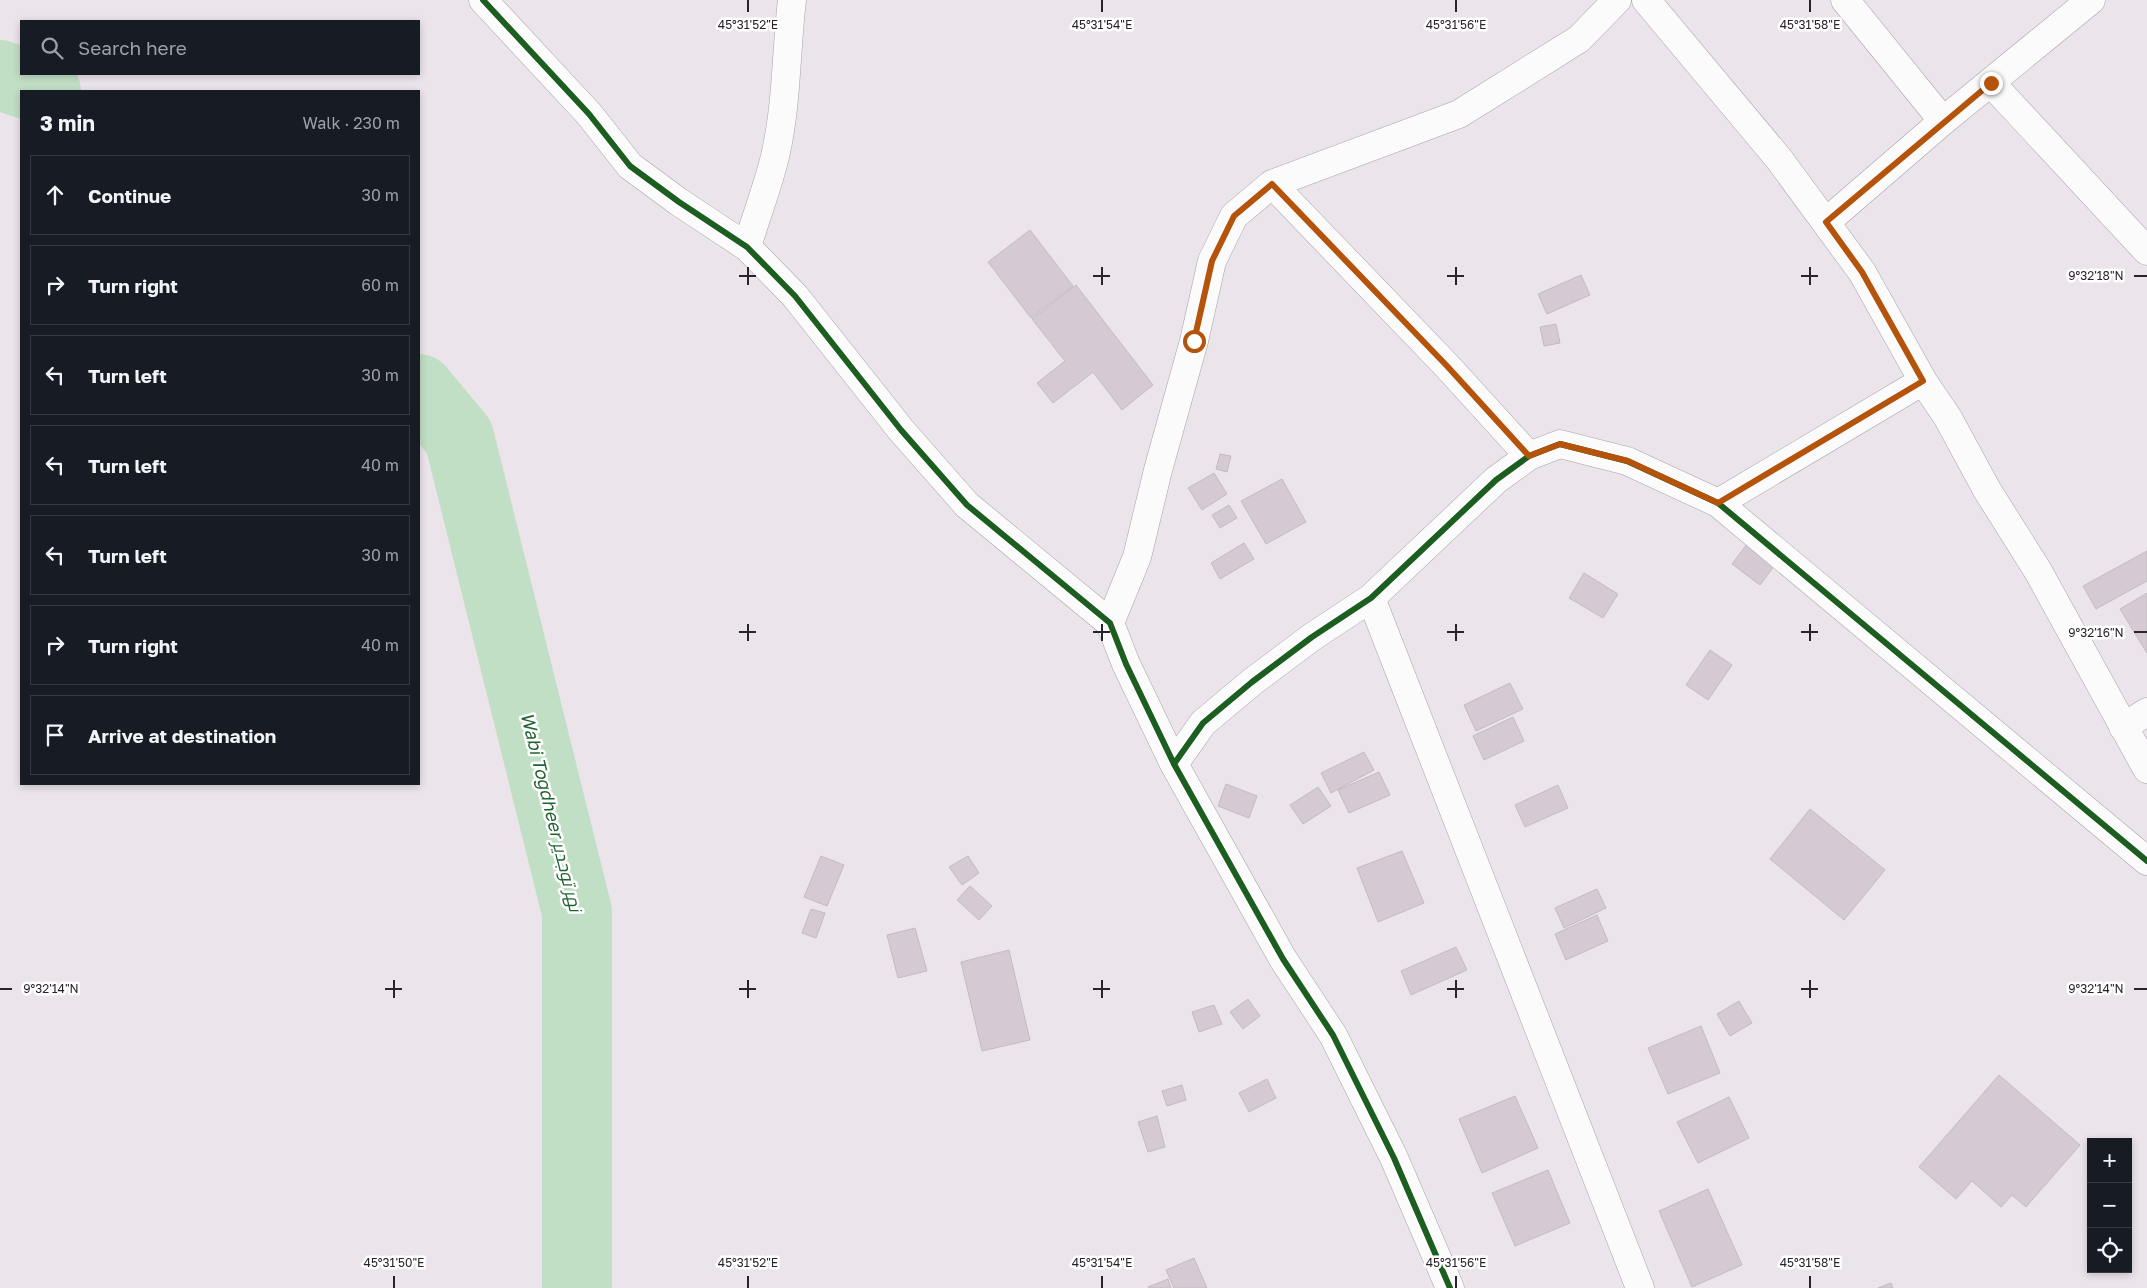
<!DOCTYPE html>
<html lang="en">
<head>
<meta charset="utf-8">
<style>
  :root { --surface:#171b24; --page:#20242c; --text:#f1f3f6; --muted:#9ea1a6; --line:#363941 }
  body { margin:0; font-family:"Golos Text",Cairo,sans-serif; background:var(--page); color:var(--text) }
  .controls { position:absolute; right:15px; bottom:15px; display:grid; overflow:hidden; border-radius:0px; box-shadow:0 2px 8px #0003 }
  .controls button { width:45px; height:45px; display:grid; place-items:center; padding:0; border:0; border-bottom:1px solid var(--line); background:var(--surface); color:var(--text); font:25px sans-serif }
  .stop { position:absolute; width:15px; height:15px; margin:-11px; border:4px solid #b45309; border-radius:50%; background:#fff }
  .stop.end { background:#b45309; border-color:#fff; box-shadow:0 1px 5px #0008 }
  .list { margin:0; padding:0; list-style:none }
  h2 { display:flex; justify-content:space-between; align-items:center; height:65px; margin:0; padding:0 20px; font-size:21px }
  h2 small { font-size:16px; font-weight:400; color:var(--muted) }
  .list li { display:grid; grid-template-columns:32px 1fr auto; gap:15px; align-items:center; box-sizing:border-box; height:80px; margin:0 10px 10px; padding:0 10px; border:1px solid var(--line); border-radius:0px }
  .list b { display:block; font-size:19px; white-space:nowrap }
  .list em { font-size:16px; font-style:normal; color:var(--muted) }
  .icon { flex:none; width:28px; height:28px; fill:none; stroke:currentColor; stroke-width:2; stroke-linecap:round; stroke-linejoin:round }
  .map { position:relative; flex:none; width:2147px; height:1288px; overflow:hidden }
  .search { position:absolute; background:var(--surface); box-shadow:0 2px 8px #0003; left:20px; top:20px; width:400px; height:55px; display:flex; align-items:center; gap:12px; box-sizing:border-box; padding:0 18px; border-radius:0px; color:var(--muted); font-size:19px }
  .panel { position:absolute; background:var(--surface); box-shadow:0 2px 8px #0003; left:20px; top:90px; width:400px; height:695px; border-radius:0px }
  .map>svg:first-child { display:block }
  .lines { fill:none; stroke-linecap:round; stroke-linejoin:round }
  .river { stroke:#c1dfc4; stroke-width:70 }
  .building { fill:#d5cad4; stroke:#c2bcc2 }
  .minor-casing { stroke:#a8a2a7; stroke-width:29 }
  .minor { stroke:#fcfbfc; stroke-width:28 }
  .cycleway-casing { stroke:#fff; stroke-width:9 }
  .cycleway { stroke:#1b5e20; stroke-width:6 }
  .route { stroke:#b45309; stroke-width:6 }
  .ticks { fill:none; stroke:#292429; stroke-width:2 }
  .labels { text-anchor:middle; stroke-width:5; stroke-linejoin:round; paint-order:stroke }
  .water-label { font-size:18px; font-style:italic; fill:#216432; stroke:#fff }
  .ticks-label { font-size:12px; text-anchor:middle; fill:#292429; stroke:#fff; stroke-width:5; stroke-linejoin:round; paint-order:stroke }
</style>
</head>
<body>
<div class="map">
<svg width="2147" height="1288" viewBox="0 0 2147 1288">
  <rect width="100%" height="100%" fill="#ece4eb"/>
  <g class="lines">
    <path class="river" d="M 0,75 L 46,91
      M 419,389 L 459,437 L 577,912 L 577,1288"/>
  </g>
  <path class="building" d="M 1030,230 L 1073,286 L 1031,318 L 988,262 Z
    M 1581,275 L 1590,295 L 1547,314 L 1538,294 Z
    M 1076,285 L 1153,385 L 1122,410 L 1093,372 L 1053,403 L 1037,383 L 1065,361 L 1032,319 Z
    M 1556,324 L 1560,343 L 1544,346 L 1540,327 Z
    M 1220,454 L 1231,456 L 1227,472 L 1216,469 Z
    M 1214,473 L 1227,494 L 1202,510 L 1188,488 Z
    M 1282,479 L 1306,522 L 1266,544 L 1241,501 Z
    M 1229,505 L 1237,518 L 1220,528 L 1212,515 Z
    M 1244,543 L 1254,559 L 1220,579 L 1211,563 Z
    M 1747,544 L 1775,565 L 1760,585 L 1732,564 Z
    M 2147,551 L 2147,581 L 2096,609 L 2083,586 Z
    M 1584,573 L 1618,594 L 1603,618 L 1569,598 Z
    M 2147,593 L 2147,653 L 2120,609 Z
    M 1710,650 L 1732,665 L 1708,700 L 1686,685 Z
    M 1510,683 L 1523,709 L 1476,731 L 1464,705 Z
    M 1513,717 L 1524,741 L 1484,760 L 1473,736 Z
    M 1364,752 L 1374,770 L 1331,793 L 1321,773 Z
    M 1379,772 L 1390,795 L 1349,813 L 1338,790 Z
    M 1226,784 L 1257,796 L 1249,818 L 1218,806 Z
    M 1558,785 L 1568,808 L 1525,827 L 1515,805 Z
    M 1318,787 L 1331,806 L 1303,824 L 1290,805 Z
    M 1810,809 L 1885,870 L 1844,920 L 1770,859 Z
    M 1402,851 L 1424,903 L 1378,922 L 1357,868 Z
    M 821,856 L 844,865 L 827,906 L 804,897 Z
    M 968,856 L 979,873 L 962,885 L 949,867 Z
    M 970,886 L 992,906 L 979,920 L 957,900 Z
    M 1597,889 L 1606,908 L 1564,928 L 1555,908 Z
    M 811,909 L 825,913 L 816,938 L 802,933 Z
    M 1597,915 L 1608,941 L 1566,960 L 1555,934 Z
    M 915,928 L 927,971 L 898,978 L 887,935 Z
    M 1456,947 L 1467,970 L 1411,995 L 1401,971 Z
    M 1009,950 L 1030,1040 L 982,1051 L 961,962 Z
    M 1248,999 L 1260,1016 L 1243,1029 L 1230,1012 Z
    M 1739,1001 L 1752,1023 L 1730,1036 L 1717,1014 Z
    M 1214,1005 L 1222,1024 L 1199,1032 L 1192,1012 Z
    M 1701,1026 L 1720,1073 L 1668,1094 L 1648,1048 Z
    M 1999,1075 L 2080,1145 L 2026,1207 L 2012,1195 L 2001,1207 L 1972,1181 L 1956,1199 L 1919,1167 Z
    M 1267,1079 L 1276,1098 L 1249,1112 L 1239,1093 Z
    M 1182,1085 L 1186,1100 L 1167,1106 L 1162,1091 Z
    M 1515,1096 L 1538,1148 L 1482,1173 L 1459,1119 Z
    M 1729,1097 L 1749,1138 L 1698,1163 L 1677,1122 Z
    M 1157,1116 L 1165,1147 L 1148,1152 L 1138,1122 Z
    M 1548,1170 L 1570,1223 L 1515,1246 L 1492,1193 Z
    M 1708,1189 L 1742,1265 L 1692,1287 L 1659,1211 Z
    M 1194,1258 L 1207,1288 L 1174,1288 L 1166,1270 Z
    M 1168,1279 L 1171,1288 L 1149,1288 L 1148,1287 Z
    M 1891,1283 L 1893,1288 L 1878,1288 Z"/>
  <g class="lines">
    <defs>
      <path id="minor" d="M 483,0 L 589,114 L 630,166 L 679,202 L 747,247 L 795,296 L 901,430 L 967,505 L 1110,623 L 1126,664 L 1174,764 L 1283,959 L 1333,1035 L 1394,1158 L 1450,1288
        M 1646,0 L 1779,159 L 1862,272 L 1923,381 L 1948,418 L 1987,490 L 2038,571 L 2147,769
        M 1845,0 L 1943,121
        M 1991,83 L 2147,251
        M 1272,184 L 1447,366 L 1529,456
        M 1826,222 L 1943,121 L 2091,0
        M 747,247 C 756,216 769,184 776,152 C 787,102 786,50 792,0
        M 1718,503 L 1923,381
        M 1371,598 L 1640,1288
        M 1110,623 L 1137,557 L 1158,470 L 1194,341 L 1212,261 L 1234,216 L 1272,184 L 1459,114 L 1579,39 L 1617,0
        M 2123,727 L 2147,712
        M 1174,764 L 1203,723 L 1252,682 L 1312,637 L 1371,598 L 1496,480 L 1529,456 L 1560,444 L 1627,461 L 1718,503 L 2147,861"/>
    </defs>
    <use href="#minor" class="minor-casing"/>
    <use href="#minor" class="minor"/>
    <defs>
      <path id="cycleway" d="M 483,0 L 589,114 L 630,166 L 679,202 L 747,247 L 795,296 L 901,430 L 967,505 L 1110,623 L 1126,664 L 1174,764 L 1283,959 L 1333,1035 L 1394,1158 L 1450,1288
        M 1174,764 L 1203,723 L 1252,682 L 1312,637 L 1371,598 L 1496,480 L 1529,456 L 1560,444 L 1627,461 L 1718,503 L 2147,861"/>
    </defs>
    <use href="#cycleway" class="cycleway-casing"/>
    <use href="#cycleway" class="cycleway"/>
  </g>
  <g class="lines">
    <path class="route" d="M 1194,341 L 1212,261 L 1234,216 L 1272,184 L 1447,366 L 1529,456 L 1560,444 L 1628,461 L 1718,503 L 1923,381 L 1862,272 L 1826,222 L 1991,83"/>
  </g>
  <path class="ticks" d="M 748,0 L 748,12M 1102,0 L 1102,12M 1456,0 L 1456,12M 1810,0 L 1810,12M 748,267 L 748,285M 1102,267 L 1102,285M 1456,267 L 1456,285M 1810,267 L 1810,285M 739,276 L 756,276M 1093,276 L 1110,276M 1447,276 L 1464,276M 1801,276 L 1818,276M 2134,276 L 2147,276M 748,624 L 748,641M 1102,624 L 1102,641M 1456,624 L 1456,641M 1810,624 L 1810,641M 739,632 L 756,632M 1093,632 L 1110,632M 1447,632 L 1464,632M 1801,632 L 1818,632M 2134,632 L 2147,632M 394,980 L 394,998M 748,980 L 748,998M 1102,980 L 1102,998M 1456,980 L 1456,998M 1810,980 L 1810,998M 0,989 L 12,989M 385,989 L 402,989M 739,989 L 756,989M 1093,989 L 1110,989M 1447,989 L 1464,989M 1801,989 L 1818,989M 2134,989 L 2147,989M 394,1276 L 394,1288M 748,1276 L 748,1288M 1102,1276 L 1102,1288M 1456,1276 L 1456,1288M 1810,1276 L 1810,1288"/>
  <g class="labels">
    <g class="water-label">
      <text transform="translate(551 812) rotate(76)" y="6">Wabi Togdheer نهر توجدير</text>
    </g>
  </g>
  <g class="ticks-label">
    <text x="748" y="29">45°31'52"E</text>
    <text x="1102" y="29">45°31'54"E</text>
    <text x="1456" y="29">45°31'56"E</text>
    <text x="1810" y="29">45°31'58"E</text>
    <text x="2096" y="280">9°32'18"N</text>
    <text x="2096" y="637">9°32'16"N</text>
    <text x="51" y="993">9°32'14"N</text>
    <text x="2096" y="993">9°32'14"N</text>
    <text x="394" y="1267">45°31'50"E</text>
    <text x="748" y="1267">45°31'52"E</text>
    <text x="1102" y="1267">45°31'54"E</text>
    <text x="1456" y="1267">45°31'56"E</text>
    <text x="1810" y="1267">45°31'58"E</text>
  </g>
</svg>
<div class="controls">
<button>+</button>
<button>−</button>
<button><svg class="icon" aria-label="locate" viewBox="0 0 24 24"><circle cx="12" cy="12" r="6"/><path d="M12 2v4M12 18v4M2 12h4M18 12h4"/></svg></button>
</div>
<div class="stop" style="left:1194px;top:341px"></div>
<div class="stop end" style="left:1991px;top:83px"></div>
<div class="search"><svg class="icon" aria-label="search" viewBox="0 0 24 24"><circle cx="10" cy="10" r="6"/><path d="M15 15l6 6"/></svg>Search here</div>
<section class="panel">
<h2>3 min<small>Walk · 230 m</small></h2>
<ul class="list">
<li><svg class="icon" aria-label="ahead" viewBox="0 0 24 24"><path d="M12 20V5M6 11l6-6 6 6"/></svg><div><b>Continue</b></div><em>30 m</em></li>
<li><svg class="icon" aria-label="right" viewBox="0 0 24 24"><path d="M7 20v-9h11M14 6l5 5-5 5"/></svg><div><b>Turn right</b></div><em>60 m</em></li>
<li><svg class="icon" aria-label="left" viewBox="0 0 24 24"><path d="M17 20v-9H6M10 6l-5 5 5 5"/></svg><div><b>Turn left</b></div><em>30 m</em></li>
<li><svg class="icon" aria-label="left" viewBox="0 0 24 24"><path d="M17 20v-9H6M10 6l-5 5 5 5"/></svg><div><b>Turn left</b></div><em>40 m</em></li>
<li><svg class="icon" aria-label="left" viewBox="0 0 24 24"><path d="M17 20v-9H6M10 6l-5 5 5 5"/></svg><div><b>Turn left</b></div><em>30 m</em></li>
<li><svg class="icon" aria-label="right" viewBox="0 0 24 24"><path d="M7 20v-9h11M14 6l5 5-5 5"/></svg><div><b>Turn right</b></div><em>40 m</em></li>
<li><svg class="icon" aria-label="arrive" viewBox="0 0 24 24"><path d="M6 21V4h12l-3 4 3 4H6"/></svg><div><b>Arrive at destination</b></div></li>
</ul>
</section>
</div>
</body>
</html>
